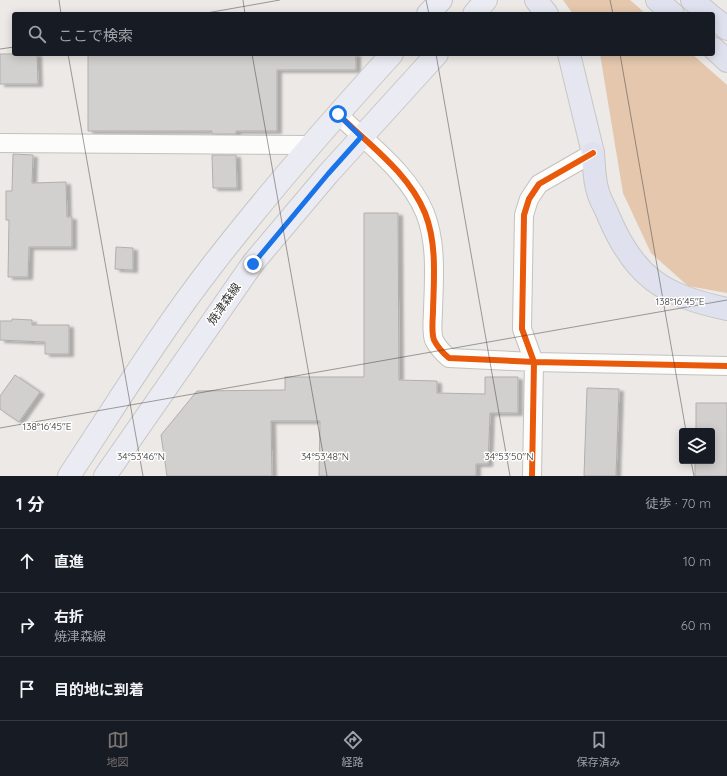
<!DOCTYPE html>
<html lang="ja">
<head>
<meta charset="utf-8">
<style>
  :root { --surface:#171b24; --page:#242831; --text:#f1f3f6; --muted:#9ea1a6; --line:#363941; --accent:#767371 }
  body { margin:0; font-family:Quicksand,"Noto Sans JP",sans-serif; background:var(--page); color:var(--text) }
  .controls { position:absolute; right:12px; bottom:12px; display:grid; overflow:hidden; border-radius:4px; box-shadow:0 2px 10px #0003 }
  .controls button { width:36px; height:36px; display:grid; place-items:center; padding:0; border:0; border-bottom:1px solid var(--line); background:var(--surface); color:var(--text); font:20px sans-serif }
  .stop { position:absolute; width:12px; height:12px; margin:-9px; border:3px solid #1a73e8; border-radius:50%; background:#fff }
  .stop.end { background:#1a73e8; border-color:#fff; box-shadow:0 1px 4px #0008 }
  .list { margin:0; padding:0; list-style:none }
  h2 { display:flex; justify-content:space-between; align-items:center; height:52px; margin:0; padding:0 16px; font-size:17px }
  h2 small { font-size:13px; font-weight:400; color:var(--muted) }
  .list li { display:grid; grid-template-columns:26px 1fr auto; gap:12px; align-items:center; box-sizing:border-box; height:64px; padding:0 16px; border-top:1px solid var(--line) }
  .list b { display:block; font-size:15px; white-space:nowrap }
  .list p { margin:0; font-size:13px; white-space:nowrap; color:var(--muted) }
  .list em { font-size:13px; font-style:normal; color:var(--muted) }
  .icon { flex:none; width:22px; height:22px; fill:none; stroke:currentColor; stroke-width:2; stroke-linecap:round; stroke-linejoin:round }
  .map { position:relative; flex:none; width:727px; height:476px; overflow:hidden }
  .search { position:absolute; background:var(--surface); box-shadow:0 2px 10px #0003; left:12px; right:12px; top:12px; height:44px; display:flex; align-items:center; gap:10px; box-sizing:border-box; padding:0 14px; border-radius:4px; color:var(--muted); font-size:15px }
  .sheet { height:244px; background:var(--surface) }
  nav { display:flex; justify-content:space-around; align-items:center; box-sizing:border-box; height:56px; border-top:1px solid var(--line); background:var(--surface); font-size:11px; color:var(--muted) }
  nav a { display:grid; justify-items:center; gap:2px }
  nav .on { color:var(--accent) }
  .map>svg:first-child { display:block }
  .green { fill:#e4c7ad }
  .building { fill:#d2d0ce; stroke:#b1afad; filter:url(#shadow) }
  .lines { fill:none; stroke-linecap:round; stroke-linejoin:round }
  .minor-casing { stroke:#c4c1c0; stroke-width:20 }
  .primary-casing { stroke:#c8c7c5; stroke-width:24 }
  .trunk-casing { stroke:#c8c7c5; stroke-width:24 }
  .motorway-casing { stroke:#c8c7c5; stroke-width:24 }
  .minor { stroke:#fcfcfb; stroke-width:18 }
  .primary { stroke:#ebecf3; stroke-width:22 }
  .trunk { stroke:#e5e6f0; stroke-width:22 }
  .motorway { stroke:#dfe1ee; stroke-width:22 }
  .cycleway-casing { stroke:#fff; stroke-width:8 }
  .cycleway { stroke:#e8590c; stroke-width:6 }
  .route { stroke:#1a73e8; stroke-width:5 }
  .ticks { fill:none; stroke:#363432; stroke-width:1; stroke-opacity:0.45 }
  .labels { text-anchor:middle; stroke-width:3; stroke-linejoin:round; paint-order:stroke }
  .street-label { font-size:12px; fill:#363432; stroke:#fff }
  .ticks-label { font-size:10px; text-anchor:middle; fill:#363432; stroke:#fff; stroke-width:3; stroke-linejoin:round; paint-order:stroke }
</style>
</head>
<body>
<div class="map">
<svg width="727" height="476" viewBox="0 0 727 476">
  <defs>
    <filter id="shadow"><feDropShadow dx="4.5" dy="2.5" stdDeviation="1" flood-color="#0004"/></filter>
  </defs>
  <rect width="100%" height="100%" fill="#ece9e6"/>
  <path class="green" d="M 563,0 L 630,0 L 646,14 L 573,14 Z
    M 600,54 L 692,54 L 727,85 L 727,293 L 688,286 L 651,253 L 623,193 Z"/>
  <path class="building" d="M 0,54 L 37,54 L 38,84 L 0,84 Z
    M 88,54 L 356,54 L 356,70 L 277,70 L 277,131 L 236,131 L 236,134 L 212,134 L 212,131 L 88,131 Z
    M 13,154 L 33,155 L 32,183 L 66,182 L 67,217 L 72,217 L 72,247 L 29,247 L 28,277 L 8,277 L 9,220 L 6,220 L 6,191 L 12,191 Z
    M 212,155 L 236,155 L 237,188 L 213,188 Z
    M 364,213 L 398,213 L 399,380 L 437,381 L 437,393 L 485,394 L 485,377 L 518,377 L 518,413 L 490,413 L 488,464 L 476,464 L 476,476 L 319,476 L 320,421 L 271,421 L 272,476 L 167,476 L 161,435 L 197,391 L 285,390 L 285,377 L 364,377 Z
    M 116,247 L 133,248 L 133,270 L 115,269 Z
    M 12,319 L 32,320 L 32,325 L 69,325 L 69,354 L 45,354 L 45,342 L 0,340 L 0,321 L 12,321 Z
    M 15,375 L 40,392 L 19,422 L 0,409 L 0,396 Z
    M 587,388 L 619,389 L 616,476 L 584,476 Z
    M 696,403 L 727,403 L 727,476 L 695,476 L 695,461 L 712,461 L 712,431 L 696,431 Z"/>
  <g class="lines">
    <defs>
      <path id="minor" d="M 338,114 C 369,145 408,172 425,213 C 437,243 434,278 433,310 C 433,318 431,332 434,340 C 438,348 443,353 449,358 L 534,362 L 727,366
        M 0,143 L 310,145
        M 532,476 L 534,362 L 522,329 L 524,215 L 529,199 L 539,184 L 593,153"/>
      <path id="primary" d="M 428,14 L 441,0
        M 474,14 L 486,0
        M 69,476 C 116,405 161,331 214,263 C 270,191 330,122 392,54
        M 105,476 L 253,263 L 328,174 L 437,54"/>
      <path id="trunk" d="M 536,0 L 547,14
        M 569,54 L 593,153"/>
      <path id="motorway" d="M 657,0 L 673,14
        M 692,0 L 709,14
        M 713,17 L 727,29
        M 713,48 L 727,61
        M 593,153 C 594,166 594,180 598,192 C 600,200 605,207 608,215 C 634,277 662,295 727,309"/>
    </defs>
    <use href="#minor" class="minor-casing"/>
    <use href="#primary" class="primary-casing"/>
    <use href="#trunk" class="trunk-casing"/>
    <use href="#motorway" class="motorway-casing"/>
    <use href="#minor" class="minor"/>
    <use href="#primary" class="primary"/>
    <use href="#trunk" class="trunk"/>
    <use href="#motorway" class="motorway"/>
    <defs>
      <path id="cycleway" d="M 338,114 C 369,145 408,172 425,213 C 437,243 434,278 433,310 C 433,318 431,332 434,340 C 438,348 443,353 449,358 L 534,362 L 727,366
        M 532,476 L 534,362 L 522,329 L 524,215 L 529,199 L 539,184 L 593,153"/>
    </defs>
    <use href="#cycleway" class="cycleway-casing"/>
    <use href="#cycleway" class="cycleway"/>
  </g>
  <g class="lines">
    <path class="route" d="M 253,264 L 328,174 L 361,137 L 338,114"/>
  </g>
  <path class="ticks" d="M 59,0 L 61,14M 243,0 L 245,14M 426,0 L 429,14M 610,0 L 613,14M 201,14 L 280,0M 0,49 L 14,47M 68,54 L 143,476M 252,54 L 327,476M 436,54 L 510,476M 620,54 L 686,431M 0,428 L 727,300M 691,461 L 694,476"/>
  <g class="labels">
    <g class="street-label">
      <text transform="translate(224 304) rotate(-55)" y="4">焼津森線</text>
    </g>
  </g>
  <g class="ticks-label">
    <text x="680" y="305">138°16'45"E</text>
    <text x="47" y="430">138°16'45"E</text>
    <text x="141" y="460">34°53'46"N</text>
    <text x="325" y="460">34°53'48"N</text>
    <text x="509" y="460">34°53'50"N</text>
  </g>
</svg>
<div class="controls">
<button><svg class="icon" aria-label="layers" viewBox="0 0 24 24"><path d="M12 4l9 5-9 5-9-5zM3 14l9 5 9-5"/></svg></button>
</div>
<div class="stop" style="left:338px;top:114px"></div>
<div class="stop end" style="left:253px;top:264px"></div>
<div class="search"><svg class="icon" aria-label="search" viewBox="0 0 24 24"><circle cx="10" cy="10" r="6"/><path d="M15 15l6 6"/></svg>ここで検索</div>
</div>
<section class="sheet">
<h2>1 分<small>徒歩 · 70 m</small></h2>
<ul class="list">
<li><svg class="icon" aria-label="ahead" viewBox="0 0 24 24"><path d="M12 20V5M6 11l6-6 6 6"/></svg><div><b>直進</b></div><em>10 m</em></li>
<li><svg class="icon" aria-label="right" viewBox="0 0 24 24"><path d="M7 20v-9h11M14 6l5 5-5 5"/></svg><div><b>右折</b><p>焼津森線</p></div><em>60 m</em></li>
<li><svg class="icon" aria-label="arrive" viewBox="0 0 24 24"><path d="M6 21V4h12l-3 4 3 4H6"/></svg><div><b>目的地に到着</b></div></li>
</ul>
</section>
<nav>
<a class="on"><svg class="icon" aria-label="map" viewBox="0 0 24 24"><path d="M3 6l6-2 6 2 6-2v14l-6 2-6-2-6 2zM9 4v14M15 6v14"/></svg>地図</a>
<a><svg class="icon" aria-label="directions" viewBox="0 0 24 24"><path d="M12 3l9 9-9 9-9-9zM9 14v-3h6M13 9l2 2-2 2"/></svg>経路</a>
<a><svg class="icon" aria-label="saved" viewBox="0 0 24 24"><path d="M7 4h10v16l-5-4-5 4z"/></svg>保存済み</a>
</nav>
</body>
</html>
